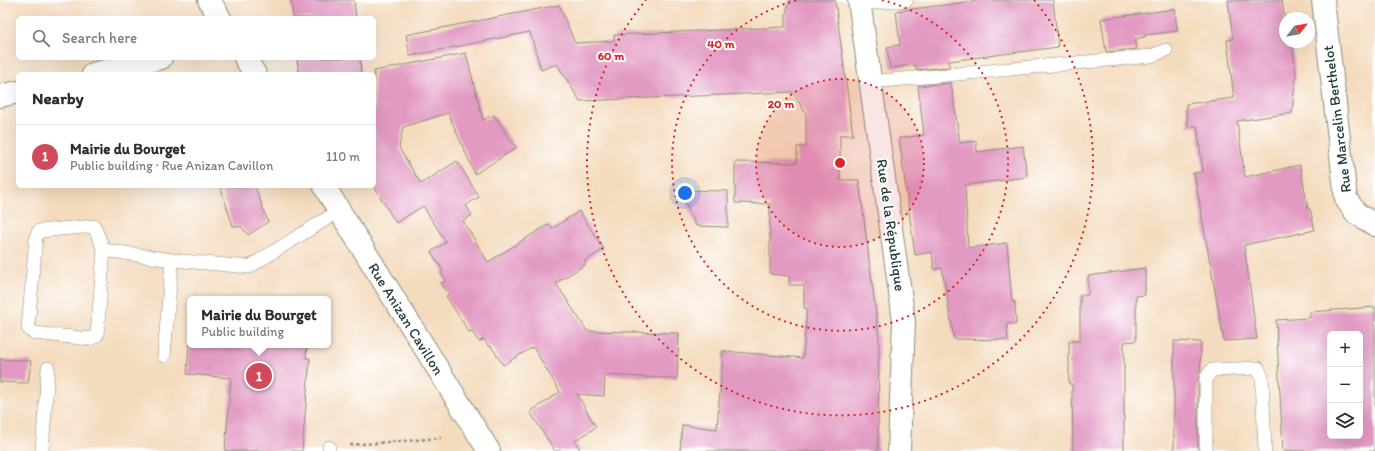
<!DOCTYPE html>
<html lang="en">
<head>
<meta charset="utf-8">
<style>
  :root { --surface:#fff; --page:#f7f7f7; --text:#2b2b33; --muted:#7c7c81; --line:#e1e1e2; --accent:#d1495b }
  body { margin:0; font-family:Itim,sans-serif; background:var(--page); color:var(--text) }
  .controls { position:absolute; right:12px; bottom:12px; display:grid; overflow:hidden; border-radius:6px; box-shadow:0 4px 16px #0002 }
  .controls button { width:36px; height:36px; display:grid; place-items:center; padding:0; border:0; border-bottom:1px solid var(--line); background:var(--surface); color:var(--text); font:20px sans-serif }
  .compass { position:absolute; left:1279px; top:12px; width:36px; height:36px; border-radius:50%; background:var(--surface); box-shadow:0 4px 16px #0002; rotate:59deg }
  .you { position:absolute; left:685px; top:193px; width:14px; height:14px; margin:-10px; border:3px solid #fff; border-radius:50%; background:#1a73e8; box-shadow:0 0 0 6px #1a73e833 }
  .badge { display:grid; place-items:center; width:26px; height:26px; border-radius:50%; background:var(--accent); color:#fff; font-size:13px; font-weight:700 }
  .pin { position:absolute; translate:-50% -50%; border:2px solid #fff; box-shadow:0 1px 4px #0006 }
  .popup { position:absolute; left:187px; top:296px; width:144px; height:52px; box-sizing:border-box; display:grid; place-content:center; border-radius:6px; background:var(--surface); filter:drop-shadow(0 1px 3px #0005); font-size:13px; white-space:nowrap; color:var(--muted) }
  .popup b { font-size:15px; color:var(--text) }
  .popup::after { content:''; position:absolute; left:50%; top:100%; margin-left:-8px; border:8px solid transparent; border-top-color:var(--surface) }
  .list { margin:0; padding:0; list-style:none }
  h2 { display:flex; justify-content:space-between; align-items:center; height:52px; margin:0; padding:0 16px; font-size:17px }
  h2 small { font-size:13px; font-weight:400; color:var(--muted) }
  .list li { display:grid; grid-template-columns:26px 1fr auto; gap:12px; align-items:center; box-sizing:border-box; height:64px; padding:0 16px; border-top:1px solid var(--line) }
  .list b { display:block; font-size:15px; white-space:nowrap }
  .list p { margin:0; font-size:13px; white-space:nowrap; color:var(--muted) }
  .list em { font-size:13px; font-style:normal; color:var(--muted) }
  .icon { flex:none; width:22px; height:22px; fill:none; stroke:currentColor; stroke-width:2; stroke-linecap:round; stroke-linejoin:round }
  .map { position:relative; flex:none; width:1375px; height:451px; overflow:hidden }
  .search { position:absolute; background:var(--surface); box-shadow:0 4px 16px #0002; left:16px; top:16px; width:360px; height:44px; display:flex; align-items:center; gap:10px; box-sizing:border-box; padding:0 14px; border-radius:6px; color:var(--muted); font-size:15px }
  .panel { position:absolute; background:var(--surface); box-shadow:0 4px 16px #0002; left:16px; top:72px; width:360px; height:116px; border-radius:6px }
  .map>svg:first-child { display:block }
  .building { fill:#e299c2; fill-rule:evenodd }
  .lines { fill:none; stroke-linecap:round; stroke-linejoin:round }
  .lane-casing { stroke:#8a8c79; stroke-width:14 }
  .street-casing { stroke:#8a8c79; stroke-width:24 }
  .secondary-casing { stroke:#8a8c79; stroke-width:24 }
  .path { stroke:#8a8c79; stroke-width:2.5; stroke-dasharray:3 3; stroke-linecap:butt }
  .lane { stroke:#fff; stroke-width:13 }
  .street { stroke:#fff; stroke-width:22 }
  .secondary { stroke:#fff; stroke-width:22 }
  .ring { fill:none; stroke:#d62828; stroke-width:2; stroke-dasharray:2 4 }
  .labels { text-anchor:middle; stroke-width:4; stroke-linejoin:round; paint-order:stroke }
  .street-label { font-size:15px; fill:#1f3d34; stroke:#fff }
  .centre { fill:#d62828; stroke:#fff; stroke-width:2 }
  .ring-label { font-size:12px; text-anchor:middle; font-weight:bold; fill:#d62828; stroke:#fff; stroke-width:4; stroke-linejoin:round; paint-order:stroke }
</style>
</head>
<body>
<div class="map">
<svg width="1375" height="451" viewBox="0 0 1375 451">
  <rect width="100%" height="100%" fill="#fff"/>
  <filter id="ink" filterUnits="userSpaceOnUse"><feTurbulence type="fractalNoise" baseFrequency=".025" numOctaves="2"/><feDisplacementMap in="SourceGraphic" scale="8" xChannelSelector="R" yChannelSelector="G"/><feConvolveMatrix kernelMatrix="1 2 1 2 8 2 1 2 1" color-interpolation-filters="sRGB"/></filter>
  <filter id="wash" filterUnits="userSpaceOnUse"><feTurbulence type="fractalNoise" baseFrequency=".012" numOctaves="4" result="noise"/><feDisplacementMap in="SourceGraphic" scale="16" xChannelSelector="R" yChannelSelector="G"/><feGaussianBlur stdDeviation="0.9" result="paint"/><feColorMatrix in="noise" values="0 0 0 0 0 0 0 0 0 0 0 0 0 0 0 0 0 1.4 0 .05"/><feComposite in="paint" operator="in"/></filter>
  <g filter="url(#wash)">
    <rect width="100%" height="100%" fill="#f4dbbe"/>
    <g id="blocks">
      <path class="building" d="M 291,0 L 354,0 L 356,18 L 293,18 Z
        M 790,0 L 835,0 L 853,135 L 840,135 L 840,180 L 859,180 L 879,338 L 878,451 L 680,451 L 682,425 L 717,429 L 723,351 L 803,358 L 807,308 L 804,308 L 804,285 L 789,285 L 789,276 L 770,274 L 770,204 L 735,203 L 735,162 L 797,163 L 797,147 L 806,147 L 806,114 L 793,92 L 580,101 L 557,64 L 541,70 L 530,32 L 410,56 L 406,35 L 559,5 L 575,43 L 614,41 L 614,35 L 785,27 L 787,8 Z
        M 983,0 L 1053,0 L 1058,47 L 949,61 L 949,67 L 916,70 L 915,65 L 890,68 L 887,47 L 900,45 L 896,11 Z
        M 1228,0 L 1282,0 L 1285,23 L 1285,42 L 1292,42 L 1296,74 L 1292,113 L 1237,121 L 1245,177 L 1300,165 L 1308,209 L 1310,209 L 1315,230 L 1244,245 L 1257,339 L 1224,341 L 1194,173 L 1203,172 L 1197,126 L 1188,127 L 1186,104 L 1234,98 L 1227,40 L 1233,39 Z
        M 1175,9 L 1177,31 L 1145,35 L 1145,37 L 1135,39 L 1137,49 L 1106,52 L 1101,19 Z
        M 466,53 L 483,120 L 494,115 L 516,148 L 475,174 L 448,113 L 403,127 L 399,148 L 421,184 L 457,161 L 479,197 L 466,205 L 472,215 L 463,221 L 488,262 L 549,224 L 552,229 L 579,211 L 604,249 L 585,261 L 586,264 L 556,283 L 587,331 L 679,333 L 677,379 L 607,375 L 605,375 L 604,396 L 577,394 L 596,427 L 575,441 L 581,451 L 555,451 L 530,412 L 560,392 L 533,347 L 503,365 L 491,346 L 489,347 L 484,339 L 479,342 L 472,331 L 469,332 L 446,296 L 449,295 L 441,283 L 446,281 L 441,273 L 443,271 L 431,252 L 446,242 L 423,206 L 396,223 L 374,187 L 374,71 Z
        M 297,58 L 360,58 L 361,74 L 299,74 Z
        M 951,83 L 960,143 L 976,141 L 977,152 L 1023,146 L 1027,177 L 965,185 L 968,248 L 1007,243 L 1012,302 L 1015,302 L 1016,324 L 1007,324 L 1008,340 L 954,339 L 942,268 L 934,269 L 932,252 L 915,255 L 899,138 L 924,135 L 918,86 Z
        M 220,186 L 255,186 L 268,222 L 248,235 L 242,227 L 233,226 Z
        M 680,190 L 728,191 L 728,227 L 696,226 Z
        M 1145,268 L 1145,295 L 1136,296 L 1136,341 L 1124,342 L 1124,451 L 1073,451 L 1072,384 L 1069,384 L 1069,341 L 1080,341 L 1080,295 L 1088,295 L 1088,276 Z
        M 1375,307 L 1375,451 L 1283,451 L 1276,320 L 1310,318 L 1310,312 ZM 1330,334 L 1360,334 L 1360,436 L 1330,436 Z
        M 1174,341 L 1201,342 L 1200,373 L 1198,378 L 1198,451 L 1174,451 Z
        M 189,345 L 307,345 L 306,358 L 310,358 L 302,451 L 225,451 L 231,378 L 187,374 Z
        M 0,359 L 31,361 L 28,383 L 0,382 Z"/>
    </g>
  </g>
  <g filter="url(#ink)">
    <use href="#blocks" fill-opacity="0" stroke="#8a8c79" stroke-width="1"/>
    <g class="lines">
      <defs>
        <path id="lane" d="M 860,4 L 907,0
          M 871,82 L 1151,56 L 1166,50
          M 94,226 L 104,250 L 97,335 L 90,339 L 34,333 L 28,328 L 36,237 L 39,231 Z
          M 104,250 L 172,260 L 249,267 L 339,211
          M 164,356 L 172,260
          M 42,451 L 48,368
          M 329,451 L 329,447
          M 1206,451 L 1206,378 L 1212,370 L 1258,368 L 1262,377 L 1265,451"/>
        <path id="street" d="M 859,0 L 904,321 L 899,451
          M 1323,0 L 1346,199 L 1356,213 L 1375,225
          M 93,74 L 161,58
          M 0,96 L 18,92"/>
        <path id="secondary" d="M 209,0 L 220,18
          M 245,58 L 255,74
          M 324,186 L 489,451"/>
      </defs>
      <use href="#lane" class="lane-casing"/>
      <use href="#street" class="street-casing"/>
      <use href="#secondary" class="secondary-casing"/>
      <path class="path" d="M 350,445 L 441,438"/>
      <use href="#lane" class="lane"/>
      <use href="#street" class="street"/>
      <use href="#secondary" class="secondary"/>
    </g>
  </g>
  <circle cx="840" cy="163" r="84" fill="#d62828" fill-opacity=".12"/>
  <g class="ring">
    <circle cx="840" cy="163" r="84"/>
    <path d="M882 0A168 168 0 1 1 798 0"/>
    <path d="M1034 0A253 253 0 1 1 646 0"/>
  </g>
  <g class="labels">
    <g class="street-label">
      <text transform="translate(1337 119) rotate(-97)" y="5">Rue Marcelin Berthelot</text>
      <text transform="translate(891 225) rotate(82)" y="5">Rue de la République</text>
      <text transform="translate(406 319) rotate(58)" y="5">Rue Anizan Cavillon</text>
    </g>
  </g>
  <circle cx="840" cy="163" r="6" class="centre"/>
  <g class="ring-label">
    <text x="721" y="48">40 m</text>
    <text x="611" y="60">60 m</text>
    <text x="781" y="108">20 m</text>
  </g>
</svg>
<div class="controls">
<button>+</button>
<button>−</button>
<button><svg class="icon" aria-label="layers" viewBox="0 0 24 24"><path d="M12 4l9 5-9 5-9-5zM3 14l9 5 9-5"/></svg></button>
</div>
<svg class="compass" viewBox="-18 -18 36 36"><path d="M0-13l5 13h-10z" fill="#e53935"/><path d="M0 13l5-13h-10z" fill="#7c7c81"/></svg>
<div class="you"></div>
<div class="pin badge" style="left:259px;top:376px">1</div>
<div class="popup"><b>Mairie du Bourget</b>Public building</div>
<div class="search"><svg class="icon" aria-label="search" viewBox="0 0 24 24"><circle cx="10" cy="10" r="6"/><path d="M15 15l6 6"/></svg>Search here</div>
<section class="panel">
<h2>Nearby<small></small></h2>
<ul class="list">
<li><span class="badge">1</span><div><b>Mairie du Bourget</b><p>Public building · Rue Anizan Cavillon</p></div><em>110 m</em></li>
</ul>
</section>
</div>
</body>
</html>
